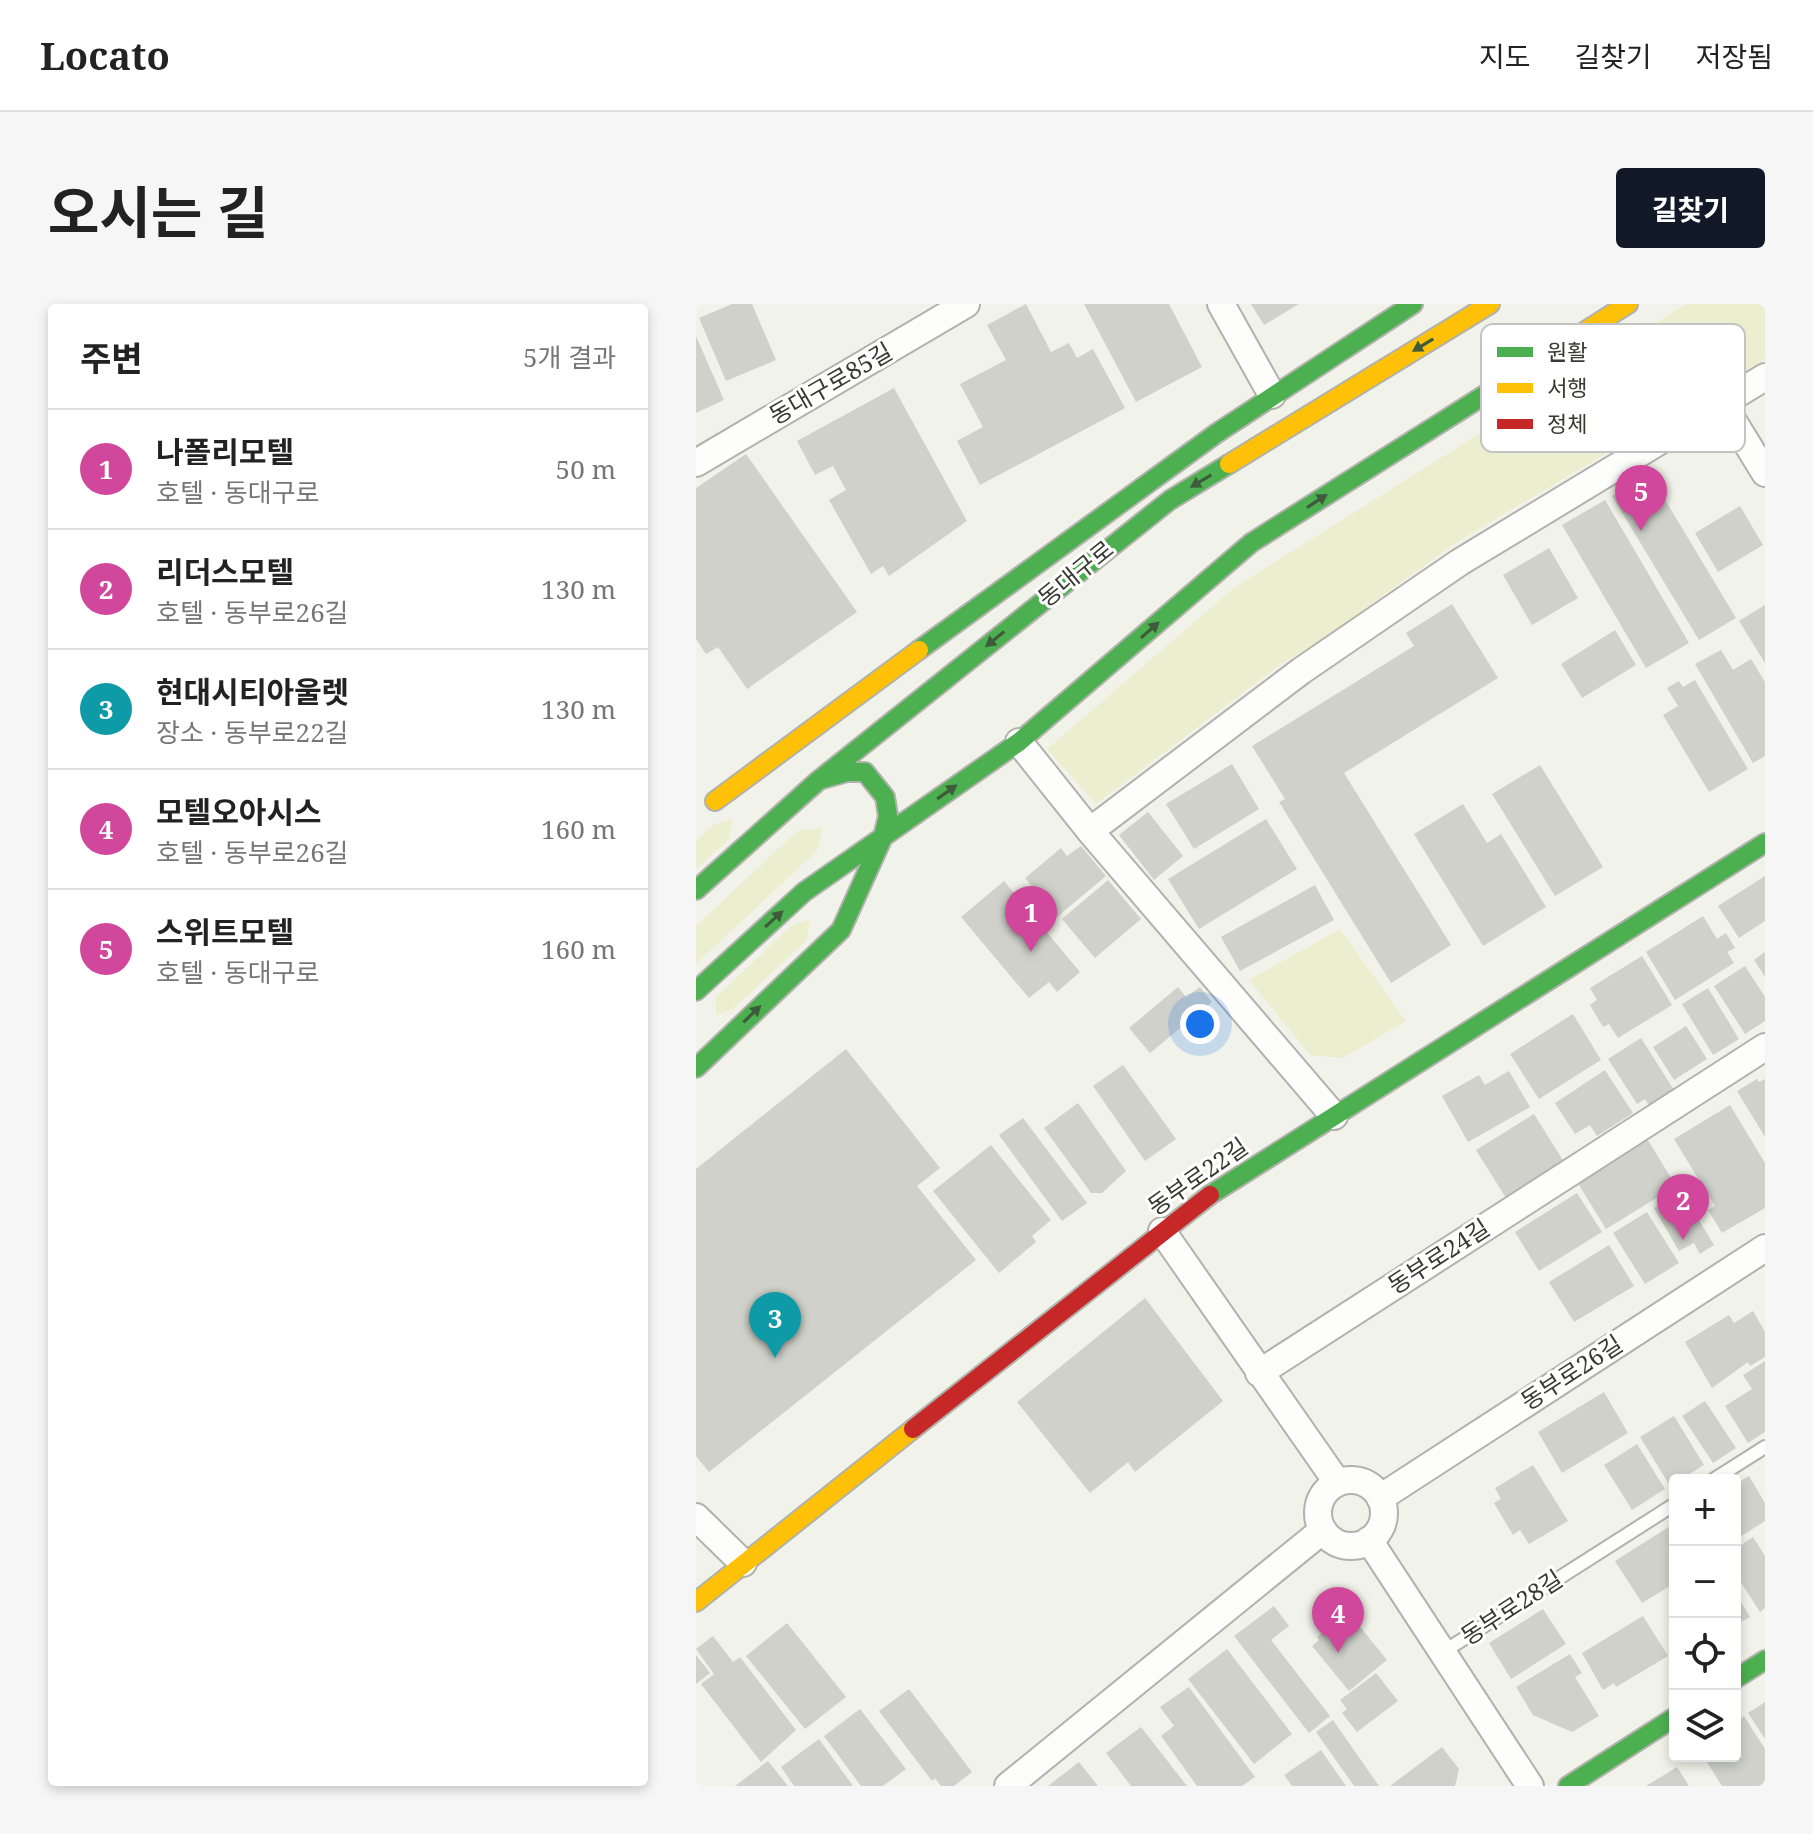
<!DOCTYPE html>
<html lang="ko">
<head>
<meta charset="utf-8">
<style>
  :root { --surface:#fff; --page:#f6f6f6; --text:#222; --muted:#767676; --line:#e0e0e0; --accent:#111827 }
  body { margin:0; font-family:"Noto Serif","Noto Sans KR",serif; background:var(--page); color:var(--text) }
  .controls { position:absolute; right:24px; bottom:24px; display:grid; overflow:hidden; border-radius:8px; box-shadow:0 4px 12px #0003 }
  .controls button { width:72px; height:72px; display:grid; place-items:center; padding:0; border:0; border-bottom:2px solid var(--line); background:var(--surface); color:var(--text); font:40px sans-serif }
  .you { position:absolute; left:504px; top:720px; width:28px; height:28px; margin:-20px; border:6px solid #fff; border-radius:50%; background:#1a73e8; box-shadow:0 0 0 12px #1a73e833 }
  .badge { display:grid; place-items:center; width:52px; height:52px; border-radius:50%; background:var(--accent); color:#fff; font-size:26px; font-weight:700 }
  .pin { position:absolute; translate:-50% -66px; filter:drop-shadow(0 2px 4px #0008) }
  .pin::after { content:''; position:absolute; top:42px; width:28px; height:24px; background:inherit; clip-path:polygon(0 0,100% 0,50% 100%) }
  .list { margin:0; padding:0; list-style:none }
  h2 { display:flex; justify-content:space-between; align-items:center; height:104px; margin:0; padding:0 32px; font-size:34px }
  h2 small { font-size:26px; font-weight:400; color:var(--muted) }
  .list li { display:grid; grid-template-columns:52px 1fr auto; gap:24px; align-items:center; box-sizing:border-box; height:120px; padding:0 32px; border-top:2px solid var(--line) }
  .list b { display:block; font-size:30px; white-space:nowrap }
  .list p { margin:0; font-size:26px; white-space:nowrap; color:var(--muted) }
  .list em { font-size:26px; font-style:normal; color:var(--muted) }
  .icon { flex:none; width:44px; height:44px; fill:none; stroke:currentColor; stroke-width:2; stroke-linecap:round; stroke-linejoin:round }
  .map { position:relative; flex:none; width:1069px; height:1482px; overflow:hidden; border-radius:8px }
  header { display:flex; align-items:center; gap:48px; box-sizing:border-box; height:112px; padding:0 40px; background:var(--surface); border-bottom:2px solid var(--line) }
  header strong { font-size:38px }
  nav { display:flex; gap:44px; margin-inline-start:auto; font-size:28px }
  .intro { display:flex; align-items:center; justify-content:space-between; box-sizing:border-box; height:192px; padding:0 48px }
  h1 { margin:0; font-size:56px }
  .button { padding:20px 36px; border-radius:8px; background:var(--accent); color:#fff; font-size:28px; font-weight:700 }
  main { display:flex; gap:48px; padding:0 48px }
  aside { flex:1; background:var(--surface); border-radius:8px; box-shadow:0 4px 12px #0003 }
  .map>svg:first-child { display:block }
  .green { fill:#ebefcf }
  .building { fill:#cfd1ca }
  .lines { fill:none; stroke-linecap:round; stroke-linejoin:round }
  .lane-casing { stroke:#b0b2ab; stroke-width:16 }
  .street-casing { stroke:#b0b2ab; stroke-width:30 }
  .fast-casing { stroke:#b0b2ab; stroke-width:22 }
  .slow-casing { stroke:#b0b2ab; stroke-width:22 }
  .jam-casing { stroke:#b0b2ab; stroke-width:22 }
  .lane { stroke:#fdfdfc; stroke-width:12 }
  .street { stroke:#fdfdfc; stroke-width:26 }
  .fast { stroke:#4caf50; stroke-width:18 }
  .slow { stroke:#ffc107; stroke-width:18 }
  .jam { stroke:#c62828; stroke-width:18 }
  .oneway { fill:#3e5c3b }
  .labels { text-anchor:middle; stroke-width:6; stroke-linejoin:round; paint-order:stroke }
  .street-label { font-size:24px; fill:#383932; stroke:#fff }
  .key { fill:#fff; stroke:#c3c4c2; stroke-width:2 }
  .key-label { font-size:22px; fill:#383932 }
</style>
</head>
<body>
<header>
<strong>Locato</strong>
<nav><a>지도</a><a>길찾기</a><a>저장됨</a></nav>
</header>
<div class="intro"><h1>오시는 길</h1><a class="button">길찾기</a></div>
<main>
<aside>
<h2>주변<small>5개 결과</small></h2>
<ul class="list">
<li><span class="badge" style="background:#d1479c">1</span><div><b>나폴리모텔</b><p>호텔 · 동대구로</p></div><em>50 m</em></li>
<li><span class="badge" style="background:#d1479c">2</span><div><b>리더스모텔</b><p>호텔 · 동부로26길</p></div><em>130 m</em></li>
<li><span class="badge" style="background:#0f9aa8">3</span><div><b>현대시티아울렛</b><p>장소 · 동부로22길</p></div><em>130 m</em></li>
<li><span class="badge" style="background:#d1479c">4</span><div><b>모텔오아시스</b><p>호텔 · 동부로26길</p></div><em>160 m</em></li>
<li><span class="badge" style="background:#d1479c">5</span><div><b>스위트모텔</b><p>호텔 · 동대구로</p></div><em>160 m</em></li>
</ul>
</aside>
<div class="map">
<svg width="1069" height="1482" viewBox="0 0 1069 1482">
  <rect width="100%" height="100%" fill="#f1f3ea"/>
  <path class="green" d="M 990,0 L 1069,0 L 1069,55 L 761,238 L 632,331 L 581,363 L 400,500 L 351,445 L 539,283 Z
    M 36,514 L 33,535 L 0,565 L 0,537 L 17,521 Z
    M 127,523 L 121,547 L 0,660 L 0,622 L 101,527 Z
    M 114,615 L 111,636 L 37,705 L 20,711 L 20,693 L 95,622 Z
    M 644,625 L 710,717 L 647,754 L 614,751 L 553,676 Z"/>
  <path class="building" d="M 36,0 L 56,0 L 80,56 L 30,77 L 3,14 Z
    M 330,0 L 355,48 L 373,39 L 381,54 L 397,45 L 429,104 L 284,181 L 261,137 L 287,123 L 264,80 L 310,56 L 291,21 Z
    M 388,0 L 473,0 L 506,63 L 440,98 Z
    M 555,0 L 603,0 L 568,21 Z
    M 0,32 L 28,96 L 0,109 Z
    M 198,84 L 271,217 L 193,272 L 187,262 L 175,270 L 133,196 L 150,186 L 137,162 L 119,171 L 101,137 Z
    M 50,150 L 161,308 L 51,385 L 22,343 L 10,350 L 0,335 L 0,184 Z
    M 953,169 L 1040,314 L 1003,336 L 916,192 Z
    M 909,196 L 993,339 L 950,364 L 866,221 Z
    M 1044,202 L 1067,241 L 1022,268 L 999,229 Z
    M 853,244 L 882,294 L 836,321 L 807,271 Z
    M 756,300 L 802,374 L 648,469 L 755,641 L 695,679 L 583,498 L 589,495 L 556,442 L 718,342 L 710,329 Z
    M 1069,301 L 1069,359 L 1043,317 Z
    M 919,326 L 940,361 L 886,394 L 865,360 Z
    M 1025,346 L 1037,366 L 1055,355 L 1069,378 L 1069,452 L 1057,459 L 999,360 Z
    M 999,376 L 1052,465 L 1013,488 L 967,411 L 982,402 L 971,384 L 983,377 L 987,383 Z
    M 536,460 L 563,505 L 498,545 L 470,500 Z
    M 844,461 L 907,563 L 859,592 L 796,490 Z
    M 767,500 L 791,539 L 805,530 L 850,603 L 787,642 L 718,530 Z
    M 452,508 L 487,552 L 458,576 L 423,531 Z
    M 570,515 L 601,565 L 503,625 L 472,575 Z
    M 385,542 L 410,572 L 361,613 L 329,574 L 365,544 L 371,552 Z
    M 1069,572 L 1069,617 L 1043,634 L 1022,602 Z
    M 412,576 L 445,615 L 399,654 L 366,615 Z
    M 308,577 L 384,668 L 361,688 L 353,678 L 333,694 L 265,613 Z
    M 619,581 L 638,616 L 544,667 L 525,633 Z
    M 1007,612 L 1021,635 L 1030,629 L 1039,644 L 1031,648 L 1038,659 L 979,696 L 950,648 Z
    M 1069,648 L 1069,673 L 1058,656 Z
    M 946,652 L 976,701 L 922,734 L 913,720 L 907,723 L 894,701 L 901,696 L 894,684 Z
    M 1049,662 L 1069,693 L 1069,717 L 1049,730 L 1018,682 Z
    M 482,683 L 490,693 L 504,683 L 516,698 L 454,749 L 433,724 Z
    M 1012,684 L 1043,735 L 1017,751 L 986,700 Z
    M 877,710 L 905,756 L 843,795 L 814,750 Z
    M 990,722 L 1011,755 L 978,776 L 957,743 Z
    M 945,734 L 978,786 L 953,802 L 949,795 L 941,800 L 912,755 Z
    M 150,745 L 244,864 L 221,882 L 280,956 L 13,1168 L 0,1152 L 0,865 Z
    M 427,761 L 480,835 L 449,857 L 397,782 Z
    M 909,766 L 937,809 L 901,832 L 894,821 L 879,830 L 859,799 Z
    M 813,767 L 834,803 L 772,838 L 746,792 L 783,771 L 789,781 Z
    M 1061,775 L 1063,778 L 1069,775 L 1069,833 L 1041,787 Z
    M 382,799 L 430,867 L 406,889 L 395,889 L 348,824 Z
    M 1034,801 L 1069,859 L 1069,904 L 1026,929 L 1012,906 L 1019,902 L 978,835 Z
    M 838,810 L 868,858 L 810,894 L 780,846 Z
    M 327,814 L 391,899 L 366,917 L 303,831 Z
    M 950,833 L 980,882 L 910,925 L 883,881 L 884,875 Z
    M 295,841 L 355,916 L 336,932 L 340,938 L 303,969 L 237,887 Z
    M 986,888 L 1018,941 L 1004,950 L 998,939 L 983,947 L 958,904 Z
    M 881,889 L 906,928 L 843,967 L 819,928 Z
    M 951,908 L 983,959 L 949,980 L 917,929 Z
    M 913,941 L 938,982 L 878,1018 L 853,978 Z
    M 449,994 L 527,1097 L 439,1168 L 432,1158 L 394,1189 L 321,1098 Z
    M 1057,1007 L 1069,1028 L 1069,1053 L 1054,1062 L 1052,1058 L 1016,1084 L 989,1038 L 1033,1011 L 1038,1019 Z
    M 1069,1057 L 1069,1128 L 1052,1139 L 1029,1102 L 1056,1085 L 1047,1071 Z
    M 908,1088 L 932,1129 L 866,1169 L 842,1128 Z
    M 1009,1097 L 1040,1144 L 1017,1159 L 986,1112 Z
    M 978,1112 L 1008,1161 L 974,1182 L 944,1133 Z
    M 941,1140 L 969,1185 L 936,1206 L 908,1161 Z
    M 837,1161 L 872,1217 L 833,1240 L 824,1226 L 817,1231 L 798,1199 L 805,1195 L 799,1184 Z
    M 1053,1172 L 1069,1199 L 1069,1217 L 1039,1236 L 1039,1180 Z
    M 979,1219 L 979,1279 L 946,1299 L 919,1257 Z
    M 1057,1233 L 1069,1252 L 1069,1304 L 1064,1308 L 1039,1269 L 1039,1245 Z
    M 1039,1288 L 1054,1313 L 1039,1321 Z
    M 578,1302 L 593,1322 L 575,1336 L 634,1412 L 613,1429 L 538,1332 Z
    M 847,1305 L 870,1340 L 815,1375 L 793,1339 Z
    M 652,1308 L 691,1356 L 653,1387 L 616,1342 L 623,1336 L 621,1333 Z
    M 947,1312 L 972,1352 L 920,1383 L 918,1379 L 907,1386 L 886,1349 Z
    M 91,1319 L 150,1393 L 109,1425 L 50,1352 Z
    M 17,1332 L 37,1358 L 44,1353 L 100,1426 L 65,1458 L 5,1380 L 18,1370 L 0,1345 Z
    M 531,1345 L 596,1430 L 558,1460 L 492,1375 Z
    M 874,1350 L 886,1369 L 879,1373 L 903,1412 L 876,1428 L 837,1411 L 820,1383 Z
    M 0,1351 L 14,1369 L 0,1380 Z
    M 680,1369 L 702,1397 L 661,1428 L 646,1409 L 651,1405 L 644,1396 Z
    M 493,1383 L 559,1473 L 546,1482 L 501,1482 L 465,1432 L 478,1422 L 464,1403 Z
    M 213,1385 L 276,1468 L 258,1482 L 245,1482 L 239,1474 L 236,1477 L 183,1407 Z
    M 1069,1398 L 1069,1435 L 1052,1409 Z
    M 164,1405 L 210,1465 L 187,1482 L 165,1482 L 128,1432 Z
    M 1048,1412 L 1069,1445 L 1069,1482 L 1026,1482 L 1007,1452 L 1039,1452 L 1039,1418 Z
    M 637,1416 L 683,1482 L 658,1482 L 620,1428 Z
    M 445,1423 L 491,1482 L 435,1482 L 410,1449 Z
    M 123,1435 L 157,1482 L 98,1482 L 85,1463 Z
    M 746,1443 L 763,1465 L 759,1482 L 694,1482 Z
    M 625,1446 L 650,1482 L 596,1482 L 588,1471 Z
    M 72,1457 L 92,1482 L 39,1482 Z
    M 383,1458 L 402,1482 L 352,1482 Z
    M 981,1463 L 993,1482 L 950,1482 Z"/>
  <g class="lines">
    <defs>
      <path id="lane" d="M 1017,1176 L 1069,1143
        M 747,1348 L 979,1200"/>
      <path id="street" d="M 525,0 L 576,91
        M 1026,99 L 1069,169
        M 0,159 L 270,0
        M 323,438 L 394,527 L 638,812
        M 394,527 L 605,367 L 764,258 L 1069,73
        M 466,927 L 641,1178
        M 563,1069 L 1069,743
        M622 1209a33 33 0 1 1 66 0a33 33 0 1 1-66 0Z
        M 684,1194 L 1069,944
        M 0,1213 L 47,1259
        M 673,1236 L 834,1482
        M 312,1482 L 627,1226"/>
      <path id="fast" d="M 223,346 L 521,129 L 717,0
        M 0,586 L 123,476 L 474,196 L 533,160
        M 0,687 L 108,588 L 323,438 L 555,239 L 831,64
        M 0,764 L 145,626 L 187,533 L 192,512 L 189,493 L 169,468 L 151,468 L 123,476
        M 514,891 L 1069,539
        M 1039,1375 L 1069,1356
        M 872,1482 L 979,1413"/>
      <path id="slow" d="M 831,64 L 932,0
        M 533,160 L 794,0
        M 19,497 L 223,346
        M 0,1298 L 217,1125"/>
      <path id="jam" d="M 217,1125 L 514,891"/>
    </defs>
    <use href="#lane" class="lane-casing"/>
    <use href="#street" class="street-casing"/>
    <use href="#fast" class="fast-casing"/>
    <use href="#slow" class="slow-casing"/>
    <use href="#jam" class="jam-casing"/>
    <use href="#lane" class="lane"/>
    <use href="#street" class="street"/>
    <use href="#fast" class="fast"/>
    <use href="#slow" class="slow"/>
    <use href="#jam" class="jam"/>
  </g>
  <defs><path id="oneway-solid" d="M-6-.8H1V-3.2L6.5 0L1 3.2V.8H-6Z" transform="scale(2)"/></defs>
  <g class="oneway">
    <use href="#oneway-solid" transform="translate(727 41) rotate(149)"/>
    <use href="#oneway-solid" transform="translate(505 177) rotate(149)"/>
    <use href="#oneway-solid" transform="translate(621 197) rotate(-33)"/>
    <use href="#oneway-solid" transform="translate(454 326) rotate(-41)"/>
    <use href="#oneway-solid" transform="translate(299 335) rotate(141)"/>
    <use href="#oneway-solid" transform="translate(251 488) rotate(-35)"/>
    <use href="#oneway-solid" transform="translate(78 615) rotate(-42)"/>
    <use href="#oneway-solid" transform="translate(56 710) rotate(-44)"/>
  </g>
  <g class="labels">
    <g class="street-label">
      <text transform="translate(135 80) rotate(-30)" y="8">동대구로85길</text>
      <text transform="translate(380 270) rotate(-39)" y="8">동대구로</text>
      <text transform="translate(502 873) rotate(-35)" y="8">동부로22길</text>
      <text transform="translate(743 953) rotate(-33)" y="8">동부로24길</text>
      <text transform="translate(876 1069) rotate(-33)" y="8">동부로26길</text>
      <text transform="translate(816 1304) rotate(-33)" y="8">동부로28길</text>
    </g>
  </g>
  <rect x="785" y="20" width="264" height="128" rx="12" class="key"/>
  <rect x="801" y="43" width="36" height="10" fill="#4caf50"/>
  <rect x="801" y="79" width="36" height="10" fill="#ffc107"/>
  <rect x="801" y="115" width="36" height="10" fill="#c62828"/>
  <g class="key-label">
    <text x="851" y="56">원활</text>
    <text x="851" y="92">서행</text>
    <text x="851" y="128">정체</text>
  </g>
</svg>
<div class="controls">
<button>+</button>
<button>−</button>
<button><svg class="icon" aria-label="locate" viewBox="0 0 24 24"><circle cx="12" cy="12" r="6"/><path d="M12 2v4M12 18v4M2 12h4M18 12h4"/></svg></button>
<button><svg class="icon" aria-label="layers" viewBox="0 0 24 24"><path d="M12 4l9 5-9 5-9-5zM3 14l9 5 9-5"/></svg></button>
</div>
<div class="you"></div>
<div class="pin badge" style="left:335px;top:648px;background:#d1479c">1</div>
<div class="pin badge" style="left:987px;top:936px;background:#d1479c">2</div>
<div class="pin badge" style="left:79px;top:1054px;background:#0f9aa8">3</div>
<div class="pin badge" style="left:642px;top:1349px;background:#d1479c">4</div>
<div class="pin badge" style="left:945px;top:227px;background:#d1479c">5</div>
</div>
</main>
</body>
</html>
